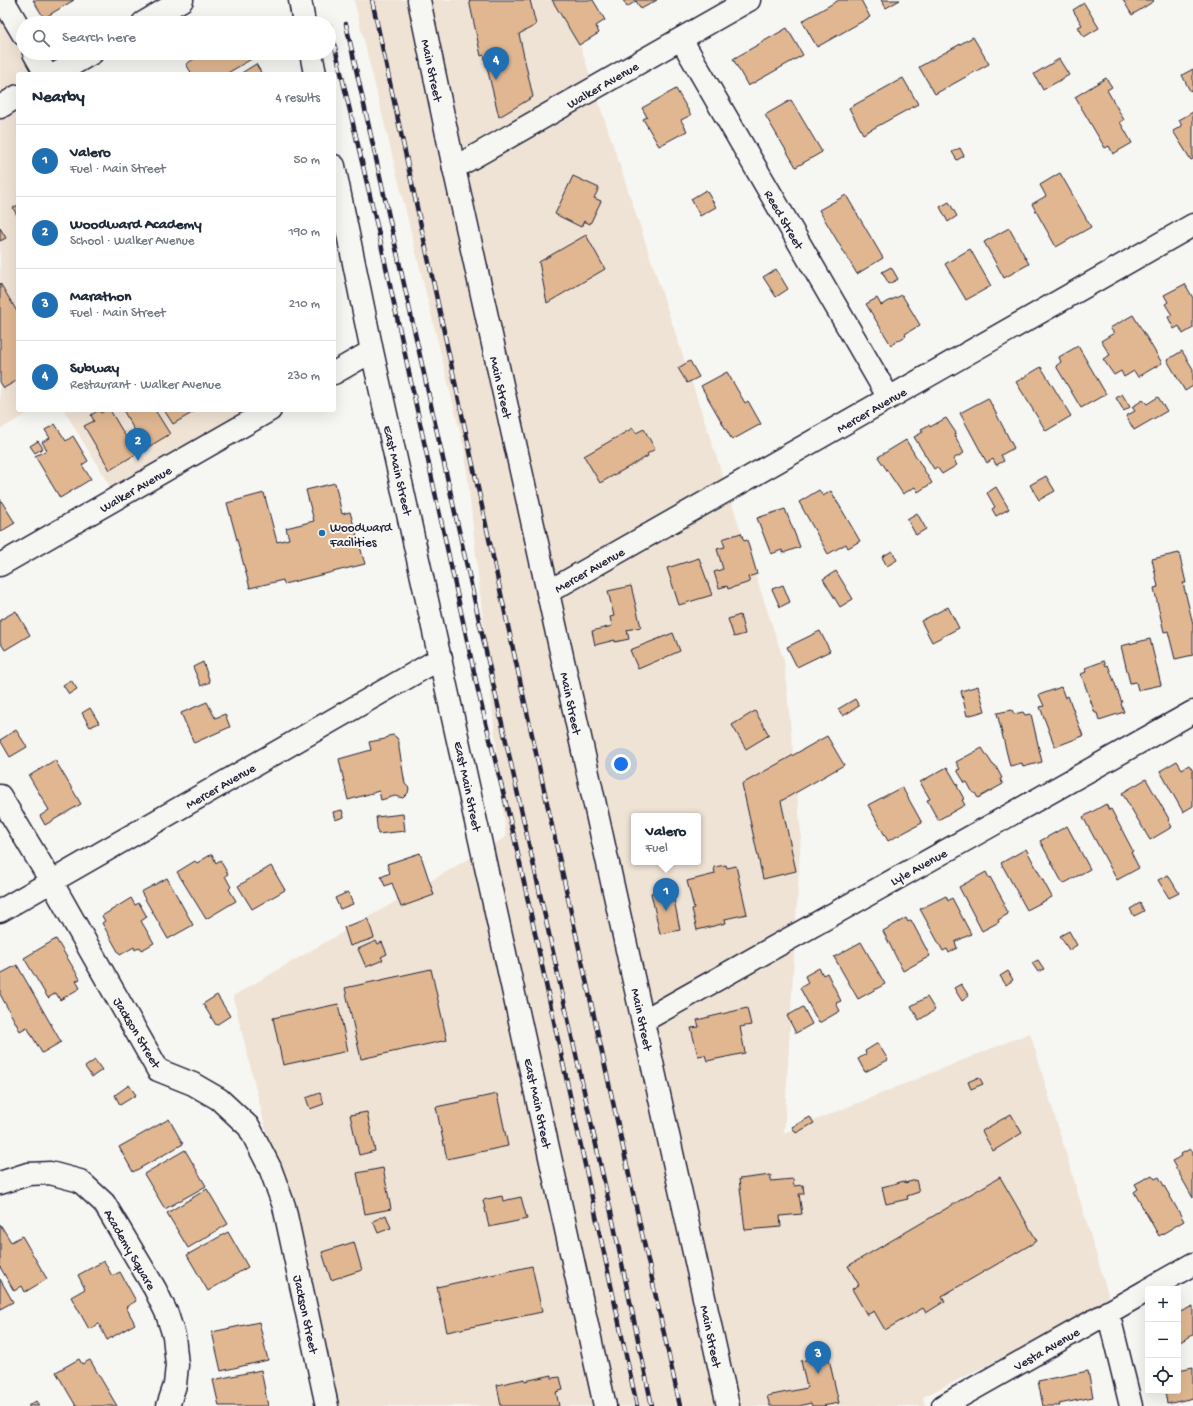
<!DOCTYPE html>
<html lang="en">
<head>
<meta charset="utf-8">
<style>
  :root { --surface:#fff; --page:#f6f6f7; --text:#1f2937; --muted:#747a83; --line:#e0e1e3; --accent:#1f6fb2 }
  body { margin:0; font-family:"Gochi Hand",sans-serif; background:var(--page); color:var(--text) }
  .controls { position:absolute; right:12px; bottom:12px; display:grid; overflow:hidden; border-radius:4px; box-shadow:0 4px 16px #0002 }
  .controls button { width:36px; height:36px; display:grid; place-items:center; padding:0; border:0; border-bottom:1px solid var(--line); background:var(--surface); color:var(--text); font:20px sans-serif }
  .you { position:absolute; left:621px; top:764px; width:14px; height:14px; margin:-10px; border:3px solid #fff; border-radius:50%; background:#1a73e8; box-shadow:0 0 0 6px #1a73e833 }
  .badge { display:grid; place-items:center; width:26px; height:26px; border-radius:50%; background:var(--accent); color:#fff; font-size:13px; font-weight:700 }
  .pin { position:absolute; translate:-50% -33px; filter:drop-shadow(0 1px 2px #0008) }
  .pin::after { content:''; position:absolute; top:21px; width:14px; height:12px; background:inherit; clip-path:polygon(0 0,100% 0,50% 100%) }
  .popup { position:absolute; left:631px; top:813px; width:70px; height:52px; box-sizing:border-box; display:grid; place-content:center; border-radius:4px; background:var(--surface); filter:drop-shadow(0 1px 3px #0005); font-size:13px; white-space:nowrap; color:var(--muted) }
  .popup b { font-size:15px; color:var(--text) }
  .popup::after { content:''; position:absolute; left:50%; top:100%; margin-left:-8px; border:8px solid transparent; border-top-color:var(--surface) }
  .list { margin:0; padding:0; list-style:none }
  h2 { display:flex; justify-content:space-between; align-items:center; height:52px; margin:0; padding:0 16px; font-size:17px }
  h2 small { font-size:13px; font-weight:400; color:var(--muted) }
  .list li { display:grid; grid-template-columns:26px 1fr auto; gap:12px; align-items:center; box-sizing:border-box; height:72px; padding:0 16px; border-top:1px solid var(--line) }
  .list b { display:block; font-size:15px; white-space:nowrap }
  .list p { margin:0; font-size:13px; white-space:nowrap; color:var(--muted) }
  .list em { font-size:13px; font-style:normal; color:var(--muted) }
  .icon { flex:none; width:22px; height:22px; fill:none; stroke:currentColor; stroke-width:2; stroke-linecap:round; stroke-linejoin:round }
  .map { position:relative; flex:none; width:1193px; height:1406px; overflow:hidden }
  .search { position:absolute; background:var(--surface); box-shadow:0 4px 16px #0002; left:16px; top:16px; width:320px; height:44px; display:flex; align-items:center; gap:10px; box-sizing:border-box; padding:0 14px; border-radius:22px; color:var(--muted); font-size:15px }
  .panel { position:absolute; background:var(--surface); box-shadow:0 4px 16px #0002; left:16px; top:72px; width:320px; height:340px; border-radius:4px }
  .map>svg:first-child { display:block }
  .built { fill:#efe3d5; fill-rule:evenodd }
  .building { fill:#e0b791; stroke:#22223b }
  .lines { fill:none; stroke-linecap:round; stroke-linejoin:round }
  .minor-casing { stroke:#22223b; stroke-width:25 }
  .major-casing { stroke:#22223b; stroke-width:25 }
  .minor { stroke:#f6f6f2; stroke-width:22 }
  .major { stroke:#f6f6f2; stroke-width:22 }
  .rail-casing { stroke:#22223b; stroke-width:4.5 }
  .rail { stroke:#f6f6f2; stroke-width:3; stroke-dasharray:9; stroke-linecap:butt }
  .poi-dot { fill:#1f6fb2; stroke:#f6f6f2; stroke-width:1.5 }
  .labels { text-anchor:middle; stroke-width:4; stroke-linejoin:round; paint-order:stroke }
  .street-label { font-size:13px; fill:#22223b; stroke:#f6f6f2 }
  .poi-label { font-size:13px; fill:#22223b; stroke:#f6f6f2; text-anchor:start }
</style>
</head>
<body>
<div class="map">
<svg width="1193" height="1406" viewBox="0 0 1193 1406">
  <rect width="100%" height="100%" fill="#f6f6f2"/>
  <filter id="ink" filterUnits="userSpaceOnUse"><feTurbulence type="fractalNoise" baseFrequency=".025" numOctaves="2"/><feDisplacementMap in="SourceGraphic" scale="8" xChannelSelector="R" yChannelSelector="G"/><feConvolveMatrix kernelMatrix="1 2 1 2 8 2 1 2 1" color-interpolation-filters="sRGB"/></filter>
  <g filter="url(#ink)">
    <path class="built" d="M 0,0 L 23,34 L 23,53 L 34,53 L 46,74 L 18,74 L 18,410 L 34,410 L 0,429 Z
      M 354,0 L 565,0 L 784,661 L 801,833 L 784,1133 L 1030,1033 L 1111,1304 L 923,1397 L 925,1406 L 334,1406 L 233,996 L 506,837 L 465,452 ZM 634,816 L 698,816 L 698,862 L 634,862 Z
      M 64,410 L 239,410 L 247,424 L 117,498 Z"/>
    <path class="building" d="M 33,0 L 74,0 L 44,18 Z
      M 469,0 L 530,0 L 536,25 L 519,34 L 533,97 L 499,117 L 484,55 L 481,56 Z
      M 552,0 L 593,0 L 605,20 L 596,26 L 599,33 L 579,45 Z
      M 623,0 L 657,0 L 641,9 L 636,1 L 627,7 Z
      M 839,0 L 861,0 L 870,17 L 817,47 L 802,21 Z
      M 881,0 L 900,0 L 886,8 Z
      M 1123,0 L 1153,0 L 1154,1 L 1132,15 Z
      M 1084,3 L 1099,28 L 1084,37 L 1078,27 L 1082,25 L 1073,10 Z
      M 787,28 L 803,55 L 748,86 L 733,59 Z
      M 973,37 L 989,64 L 935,94 L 919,67 Z
      M 204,53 L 253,53 L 255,57 L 226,74 L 192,74 L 186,64 Z
      M 1059,59 L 1069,75 L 1043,90 L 1034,74 Z
      M 256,64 L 262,74 L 240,74 Z
      M 1193,69 L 1193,89 L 1190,91 L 1182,75 Z
      M 903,78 L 918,104 L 863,134 L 849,108 Z
      M 1106,78 L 1112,87 L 1107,90 L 1124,120 L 1120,122 L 1132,143 L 1113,154 L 1109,146 L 1105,148 L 1075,97 Z
      M 676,89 L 691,115 L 681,120 L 687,131 L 659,146 L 643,119 L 647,117 L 642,108 Z
      M 791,100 L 822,152 L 796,167 L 765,115 Z
      M 1193,112 L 1193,159 L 1191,160 L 1173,131 L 1182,126 L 1179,120 Z
      M 960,148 L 964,156 L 957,160 L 952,152 Z
      M 1060,173 L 1091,227 L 1056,247 L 1032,204 L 1046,196 L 1040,185 Z
      M 573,176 L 599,188 L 594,198 L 601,201 L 590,224 L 584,221 L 581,227 L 555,214 Z
      M 706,190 L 716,207 L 700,216 L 691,199 Z
      M 846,195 L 883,258 L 857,274 L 819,210 Z
      M 949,202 L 957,216 L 948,222 L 940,207 Z
      M 18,205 L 18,217 L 13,208 Z
      M 0,228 L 6,238 L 0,241 Z
      M 1009,228 L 1029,264 L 1004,278 L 984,242 Z
      M 586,235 L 605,269 L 547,303 L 539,262 Z
      M 970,249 L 991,286 L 966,300 L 945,264 Z
      M 891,267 L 898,279 L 889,284 L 882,272 Z
      M 776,269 L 788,289 L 776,297 L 763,277 Z
      M 0,283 L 18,313 L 18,380 L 4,388 L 0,382 Z
      M 1185,284 L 1193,298 L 1193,328 L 1183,334 L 1179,326 L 1174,329 L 1168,317 L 1172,315 L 1165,304 L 1168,302 L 1164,295 Z
      M 902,295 L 920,325 L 905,334 L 906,336 L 891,345 L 866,304 L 877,298 L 881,305 Z
      M 1133,315 L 1162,363 L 1138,377 L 1134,371 L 1124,377 L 1121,371 L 1114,375 L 1103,359 L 1110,355 L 1101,341 L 1114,333 L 1110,328 Z
      M 1078,346 L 1106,394 L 1081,408 L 1056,366 L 1061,362 L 1059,357 Z
      M 1182,351 L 1193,369 L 1193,386 L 1185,391 L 1167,360 Z
      M 690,361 L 699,377 L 687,383 L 678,368 Z
      M 1041,367 L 1071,416 L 1046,431 L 1016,382 Z
      M 727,372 L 745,403 L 748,401 L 761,424 L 732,440 L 701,386 Z
      M 1122,394 L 1130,407 L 1124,411 L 1116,398 Z
      M 1158,397 L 1167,411 L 1134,430 L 1126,416 L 1135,411 L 1132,407 L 1143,400 L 1147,404 Z
      M 988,398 L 1014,448 L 1001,455 L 1004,461 L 996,465 L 993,459 L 987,463 L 960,413 Z
      M 99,410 L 101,413 L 106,410 L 110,410 L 136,454 L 110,470 L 84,426 L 94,421 L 91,415 Z
      M 123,410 L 155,410 L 170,434 L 145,449 Z
      M 164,410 L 197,410 L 173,424 Z
      M 946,418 L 956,433 L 954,434 L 964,453 L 953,459 L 957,465 L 942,474 L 937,467 L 934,469 L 914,437 L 923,432 L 921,429 L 929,425 L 930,427 Z
      M 55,424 L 66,441 L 73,436 L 88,461 L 82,465 L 91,479 L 60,498 L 35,456 L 47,450 L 42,442 L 50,438 L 45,430 Z
      M 633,428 L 636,433 L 644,429 L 655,449 L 647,454 L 648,456 L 600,483 L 584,456 Z
      M 906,440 L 932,483 L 918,492 L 915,487 L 903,494 L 878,457 Z
      M 38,441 L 43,448 L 35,453 L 30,446 Z
      M 1046,476 L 1055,491 L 1039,500 L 1030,485 Z
      M 335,483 L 342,514 L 350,512 L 365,564 L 284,584 L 283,580 L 250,588 L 227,503 L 264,493 L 277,542 L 289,539 L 286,528 L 314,521 L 306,490 Z
      M 996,487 L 1009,509 L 996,516 L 992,509 L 995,507 L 987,493 Z
      M 819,490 L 823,496 L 831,491 L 860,541 L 848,548 L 846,544 L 828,554 L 799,502 Z
      M 0,499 L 15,523 L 0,532 Z
      M 785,509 L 800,547 L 783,553 L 782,550 L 771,554 L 757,518 Z
      M 917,513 L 926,529 L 916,535 L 907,519 Z
      M 741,533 L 744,541 L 747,540 L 757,574 L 748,577 L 750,582 L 728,589 L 727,586 L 719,588 L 714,572 L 723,569 L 717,549 L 725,547 L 722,539 Z
      M 892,551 L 897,560 L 887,566 L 882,557 Z
      M 1179,553 L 1186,583 L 1183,583 L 1193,624 L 1193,655 L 1175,659 L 1168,631 L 1164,632 L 1154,588 L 1158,587 L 1152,559 Z
      M 699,558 L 712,595 L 679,605 L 667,568 Z
      M 836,571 L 853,599 L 840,607 L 823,579 Z
      M 783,585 L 790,602 L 780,607 L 772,589 Z
      M 631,586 L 641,627 L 627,630 L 629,639 L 615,642 L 615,640 L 595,645 L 592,631 L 612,626 L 610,617 L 614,616 L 608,591 Z
      M 948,607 L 959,628 L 932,642 L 921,621 Z
      M 16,611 L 30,635 L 5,650 L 0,642 L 0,620 Z
      M 740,615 L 745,634 L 734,637 L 728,619 Z
      M 820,631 L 830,651 L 797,667 L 787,647 Z
      M 673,633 L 680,651 L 638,669 L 630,650 Z
      M 1150,639 L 1161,685 L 1138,690 L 1136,682 L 1130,683 L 1121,646 Z
      M 1104,661 L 1106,666 L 1108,665 L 1122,703 L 1121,704 L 1124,712 L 1099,720 L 1097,713 L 1095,713 L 1081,674 L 1086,672 L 1085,668 Z
      M 203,662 L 210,682 L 201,686 L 193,667 Z
      M 71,680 L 77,689 L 69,694 L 63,685 Z
      M 978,686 L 985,711 L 967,716 L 961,691 Z
      M 1061,687 L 1065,698 L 1068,696 L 1083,736 L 1055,747 L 1040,707 L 1044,706 L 1039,695 Z
      M 855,699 L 859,706 L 843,716 L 838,709 Z
      M 207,702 L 215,718 L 225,714 L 230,727 L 194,743 L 181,713 Z
      M 90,708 L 99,723 L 90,727 L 82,713 Z
      M 1012,710 L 1014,714 L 1023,712 L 1025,715 L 1031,714 L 1042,762 L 1023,767 L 1022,763 L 1010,766 L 997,713 Z
      M 755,711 L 769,735 L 746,749 L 732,725 Z
      M 16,730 L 27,747 L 10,757 L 0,740 Z
      M 393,735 L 397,738 L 399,742 L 399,748 L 405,784 L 409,788 L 408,793 L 403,798 L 395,796 L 381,800 L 379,791 L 348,800 L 339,759 L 371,750 L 369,742 L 385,739 L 388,736 Z
      M 827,736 L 844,765 L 781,801 L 796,871 L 763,879 L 742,784 Z
      M 982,748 L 993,765 L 995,765 L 1002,778 L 1000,779 L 1003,784 L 978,798 L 975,793 L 973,793 L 967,782 L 965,783 L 957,770 L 960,769 L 956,762 Z
      M 55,760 L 81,804 L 45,825 L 40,816 L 49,810 L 29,776 Z
      M 1177,761 L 1182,769 L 1189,765 L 1193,771 L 1193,806 L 1183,812 L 1160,771 Z
      M 947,767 L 958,786 L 957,786 L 964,799 L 962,800 L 965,805 L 938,820 L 927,800 L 930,799 L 920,782 Z
      M 1146,779 L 1169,819 L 1168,820 L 1172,827 L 1150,840 L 1122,793 Z
      M 902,787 L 922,823 L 888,841 L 868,805 Z
      M 1106,804 L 1109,810 L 1111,809 L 1133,851 L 1131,852 L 1139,868 L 1117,880 L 1083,817 Z
      M 342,810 L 344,817 L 335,820 L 333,812 Z
      M 403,814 L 405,831 L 378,834 L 376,817 Z
      M 1067,826 L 1090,869 L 1063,884 L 1040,841 Z
      M 1026,849 L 1052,897 L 1027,910 L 1001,863 Z
      M 420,853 L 434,895 L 401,907 L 392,883 L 385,886 L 381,877 L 390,873 L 387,864 Z
      M 212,854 L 216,863 L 220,860 L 228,874 L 225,876 L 231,887 L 229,889 L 236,901 L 206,919 L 177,872 L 195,861 L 197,863 Z
      M 726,865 L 727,868 L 736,866 L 747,914 L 725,919 L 726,923 L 697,930 L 692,909 L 694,908 L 687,881 L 715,874 L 714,867 Z
      M 271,866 L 285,890 L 252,909 L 238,886 Z
      M 986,872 L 989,878 L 990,877 L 1005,904 L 1003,905 L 1008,914 L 998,920 L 999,922 L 982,931 L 959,887 Z
      M 1168,875 L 1179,893 L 1169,898 L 1158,880 Z
      M 167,878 L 193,925 L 168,939 L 141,892 Z
      M 672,889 L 680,930 L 660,934 L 651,893 Z
      M 348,892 L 353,904 L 340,909 L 335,898 Z
      M 946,896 L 948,901 L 952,898 L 971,934 L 955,942 L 957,948 L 949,953 L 947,949 L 943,951 L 920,909 Z
      M 131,898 L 135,905 L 139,903 L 147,917 L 141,921 L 154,943 L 142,950 L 140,947 L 135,950 L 134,947 L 120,955 L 102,923 L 105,921 L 102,916 Z
      M 1140,903 L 1144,911 L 1134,916 L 1130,909 Z
      M 906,918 L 908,922 L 911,920 L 930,956 L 903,971 L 883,931 Z
      M 368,919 L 374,938 L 350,946 L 344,927 Z
      M 1069,931 L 1077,945 L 1069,950 L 1060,936 Z
      M 56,939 L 80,979 L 76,981 L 80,988 L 60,1000 L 56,993 L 48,998 L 24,958 Z
      M 376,941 L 378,944 L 382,942 L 387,954 L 381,957 L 383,960 L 366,967 L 358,949 Z
      M 861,942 L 885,984 L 858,999 L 834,957 Z
      M 1038,960 L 1044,969 L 1038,972 L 1032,963 Z
      M 17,965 L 61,1042 L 42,1053 L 27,1027 L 20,1031 L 0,994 L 0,974 Z
      M 819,968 L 823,975 L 827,973 L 841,1001 L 836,1003 L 840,1011 L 819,1023 L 800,988 L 808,983 L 805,976 Z
      M 431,969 L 447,1040 L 361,1059 L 345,988 Z
      M 1008,971 L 1013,980 L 1006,985 L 1000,976 Z
      M 961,984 L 969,996 L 962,1001 L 954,988 Z
      M 217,995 L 230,1016 L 216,1025 L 203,1004 Z
      M 927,997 L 935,1010 L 919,1020 L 911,1006 Z
      M 338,1004 L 348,1051 L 283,1065 L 273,1018 Z
      M 803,1007 L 812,1024 L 796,1033 L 787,1016 Z
      M 747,1008 L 751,1025 L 740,1027 L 745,1053 L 707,1061 L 705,1055 L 698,1056 L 691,1028 L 699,1027 L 697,1020 Z
      M 878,1043 L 888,1060 L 865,1072 L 858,1059 L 866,1054 L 865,1051 Z
      M 95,1060 L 102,1070 L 92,1077 L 85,1067 Z
      M 979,1077 L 983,1084 L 971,1089 L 968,1082 Z
      M 129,1085 L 136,1095 L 120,1105 L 115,1095 Z
      M 320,1093 L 324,1104 L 310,1109 L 306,1098 Z
      M 497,1094 L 508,1146 L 447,1159 L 436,1107 Z
      M 367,1112 L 375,1151 L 359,1155 L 350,1115 Z
      M 1011,1114 L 1022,1133 L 993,1151 L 982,1131 Z
      M 810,1117 L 814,1123 L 796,1133 L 792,1127 Z
      M 169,1119 L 183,1144 L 133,1172 L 119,1147 Z
      M 1190,1149 L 1192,1151 L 1193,1151 L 1193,1198 L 1172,1161 L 1182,1156 L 1181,1154 Z
      M 185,1150 L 206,1186 L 165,1209 L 144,1174 Z
      M 383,1168 L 391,1209 L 365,1214 L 357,1173 Z
      M 771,1175 L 771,1181 L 793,1179 L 794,1186 L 803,1185 L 804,1194 L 799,1194 L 802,1214 L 780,1216 L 781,1227 L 745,1230 L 739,1179 Z
      M 1152,1175 L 1155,1179 L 1159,1177 L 1184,1221 L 1159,1236 L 1134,1192 L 1138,1189 L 1135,1184 Z
      M 1000,1177 L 1037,1241 L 942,1296 L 945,1301 L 926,1313 L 923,1308 L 885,1330 L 874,1311 L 867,1315 L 852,1289 L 859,1285 L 848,1266 Z
      M 916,1180 L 919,1192 L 907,1196 L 908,1199 L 886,1204 L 882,1187 L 904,1181 L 905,1183 Z
      M 207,1189 L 228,1224 L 188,1248 L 167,1213 Z
      M 502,1196 L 503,1201 L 521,1197 L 527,1219 L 489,1227 L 483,1200 Z
      M 386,1215 L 391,1228 L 378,1233 L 373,1221 Z
      M 0,1224 L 11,1242 L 22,1236 L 47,1279 L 25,1292 L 22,1286 L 14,1291 L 0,1267 Z
      M 228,1232 L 248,1267 L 208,1291 L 187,1255 Z
      M 354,1242 L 362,1270 L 331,1280 L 322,1252 Z
      M 104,1261 L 112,1276 L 120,1272 L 136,1301 L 126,1307 L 135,1324 L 107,1340 L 99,1324 L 89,1329 L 71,1297 L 85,1289 L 78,1275 Z
      M 532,1266 L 542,1312 L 447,1332 L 437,1287 Z
      M 0,1279 L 13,1302 L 0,1309 Z
      M 1193,1306 L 1193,1335 L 1178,1343 L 1178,1313 Z
      M 259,1322 L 268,1360 L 221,1371 L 212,1332 Z
      M 828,1355 L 839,1403 L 823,1406 L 812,1406 L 811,1403 L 799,1406 L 770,1406 L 767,1396 L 807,1388 L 801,1361 Z
      M 79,1359 L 82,1364 L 90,1360 L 117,1406 L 76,1406 L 56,1372 Z
      M 1193,1367 L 1193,1398 L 1167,1404 L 1165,1391 L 1178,1391 L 1178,1370 Z
      M 261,1370 L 268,1406 L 219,1406 L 213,1380 Z
      M 1088,1371 L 1093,1397 L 1059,1404 L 1060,1406 L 1043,1406 L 1038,1381 Z
      M 552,1375 L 552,1378 L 560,1377 L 563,1390 L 556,1392 L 559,1406 L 501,1406 L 497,1385 L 525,1379 L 525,1381 Z
      M 36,1401 L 39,1406 L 28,1406 Z"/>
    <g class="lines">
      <defs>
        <path id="minor" d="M 3,0 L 23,34
          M 300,0 L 304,23
          M 143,23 L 182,0
          M 681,39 L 889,398
          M 34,53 L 46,74
          M 311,53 L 315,74
          M 56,74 L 92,53
          M 0,107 L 18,96
          M 334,166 L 372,351 L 605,1406
          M 454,168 L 749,0
          M 334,373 L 372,351
          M 0,565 L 270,410
          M 548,592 L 1193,225
          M 0,796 L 51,881 L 158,1070 L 193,1084 L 219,1099 L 249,1127 L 270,1168 L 284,1206 L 327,1406
          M 0,911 L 441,658
          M 643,1021 L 1193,712
          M 0,1183 L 28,1174 L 50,1173 L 80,1181 L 104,1203 L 155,1289 L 167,1314 L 174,1336 L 177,1365 L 175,1385 L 168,1406
          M 1149,1289 L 1193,1264
          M 1108,1312 L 1131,1406
          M 943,1406 L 1148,1290"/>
        <path id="major" d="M 419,0 L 454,168 L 728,1406"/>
      </defs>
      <use href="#minor" class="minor-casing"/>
      <use href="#major" class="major-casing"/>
      <use href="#minor" class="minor"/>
      <use href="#major" class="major"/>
      <defs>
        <path id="rail" d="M 372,0 L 506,617 L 680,1406
          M 346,24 L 613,1221 L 652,1406
          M 330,26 L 378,230 L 479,695 L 514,836 L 637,1406"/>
      </defs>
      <use href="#rail" class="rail-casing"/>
      <use href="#rail" class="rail"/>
    </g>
  </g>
  <circle class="poi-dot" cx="322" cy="533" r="4"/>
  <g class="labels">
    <g class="street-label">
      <text transform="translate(433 70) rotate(78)" y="5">Main Street</text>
      <text transform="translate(602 84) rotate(-30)" y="5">Walker Avenue</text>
      <text transform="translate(785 219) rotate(60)" y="5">Reed Street</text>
      <text transform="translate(502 387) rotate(77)" y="5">Main Street</text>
      <text transform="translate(871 409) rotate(-30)" y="5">Mercer Avenue</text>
      <text transform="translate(399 470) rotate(77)" y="5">East Main Street</text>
      <text transform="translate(135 488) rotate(-30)" y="5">Walker Avenue</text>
      <text transform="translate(589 569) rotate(-30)" y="5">Mercer Avenue</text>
      <text transform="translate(572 703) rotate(78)" y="5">Main Street</text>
      <text transform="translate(220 785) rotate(-30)" y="5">Mercer Avenue</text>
      <text transform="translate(469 786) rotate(78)" y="5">East Main Street</text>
      <text transform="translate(918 866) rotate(-29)" y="5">Lyle Avenue</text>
      <text transform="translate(643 1019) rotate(78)" y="5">Main Street</text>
      <text transform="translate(138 1032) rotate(59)" y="5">Jackson Street</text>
      <text transform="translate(539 1103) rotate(78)" y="5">East Main Street</text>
      <text transform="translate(131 1249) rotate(60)" y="5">Academy Square</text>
      <text transform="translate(307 1314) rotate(78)" y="5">Jackson Street</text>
      <text transform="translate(712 1336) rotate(78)" y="5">Main Street</text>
      <text transform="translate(1046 1348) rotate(-30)" y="5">Vesta Avenue</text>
    </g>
    <g class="poi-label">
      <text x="330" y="531">Woodward<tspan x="330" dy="15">Facilities</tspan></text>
    </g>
  </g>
</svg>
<div class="controls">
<button>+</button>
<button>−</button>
<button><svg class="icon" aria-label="locate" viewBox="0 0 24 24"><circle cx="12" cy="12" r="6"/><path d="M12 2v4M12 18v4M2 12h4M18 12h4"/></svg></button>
</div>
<div class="you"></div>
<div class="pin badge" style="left:666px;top:911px">1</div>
<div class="popup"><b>Valero</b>Fuel</div>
<div class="pin badge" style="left:138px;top:461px">2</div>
<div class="pin badge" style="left:818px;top:1374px">3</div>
<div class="pin badge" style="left:496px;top:80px">4</div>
<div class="search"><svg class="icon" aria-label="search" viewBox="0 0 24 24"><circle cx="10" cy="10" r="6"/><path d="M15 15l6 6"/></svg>Search here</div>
<section class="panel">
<h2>Nearby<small>4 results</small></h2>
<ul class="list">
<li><span class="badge">1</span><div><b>Valero</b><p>Fuel · Main Street</p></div><em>50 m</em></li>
<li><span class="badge">2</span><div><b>Woodward Academy</b><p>School · Walker Avenue</p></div><em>190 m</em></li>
<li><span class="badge">3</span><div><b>Marathon</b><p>Fuel · Main Street</p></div><em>210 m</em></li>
<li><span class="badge">4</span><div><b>Subway</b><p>Restaurant · Walker Avenue</p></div><em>230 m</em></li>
</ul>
</section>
</div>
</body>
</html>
